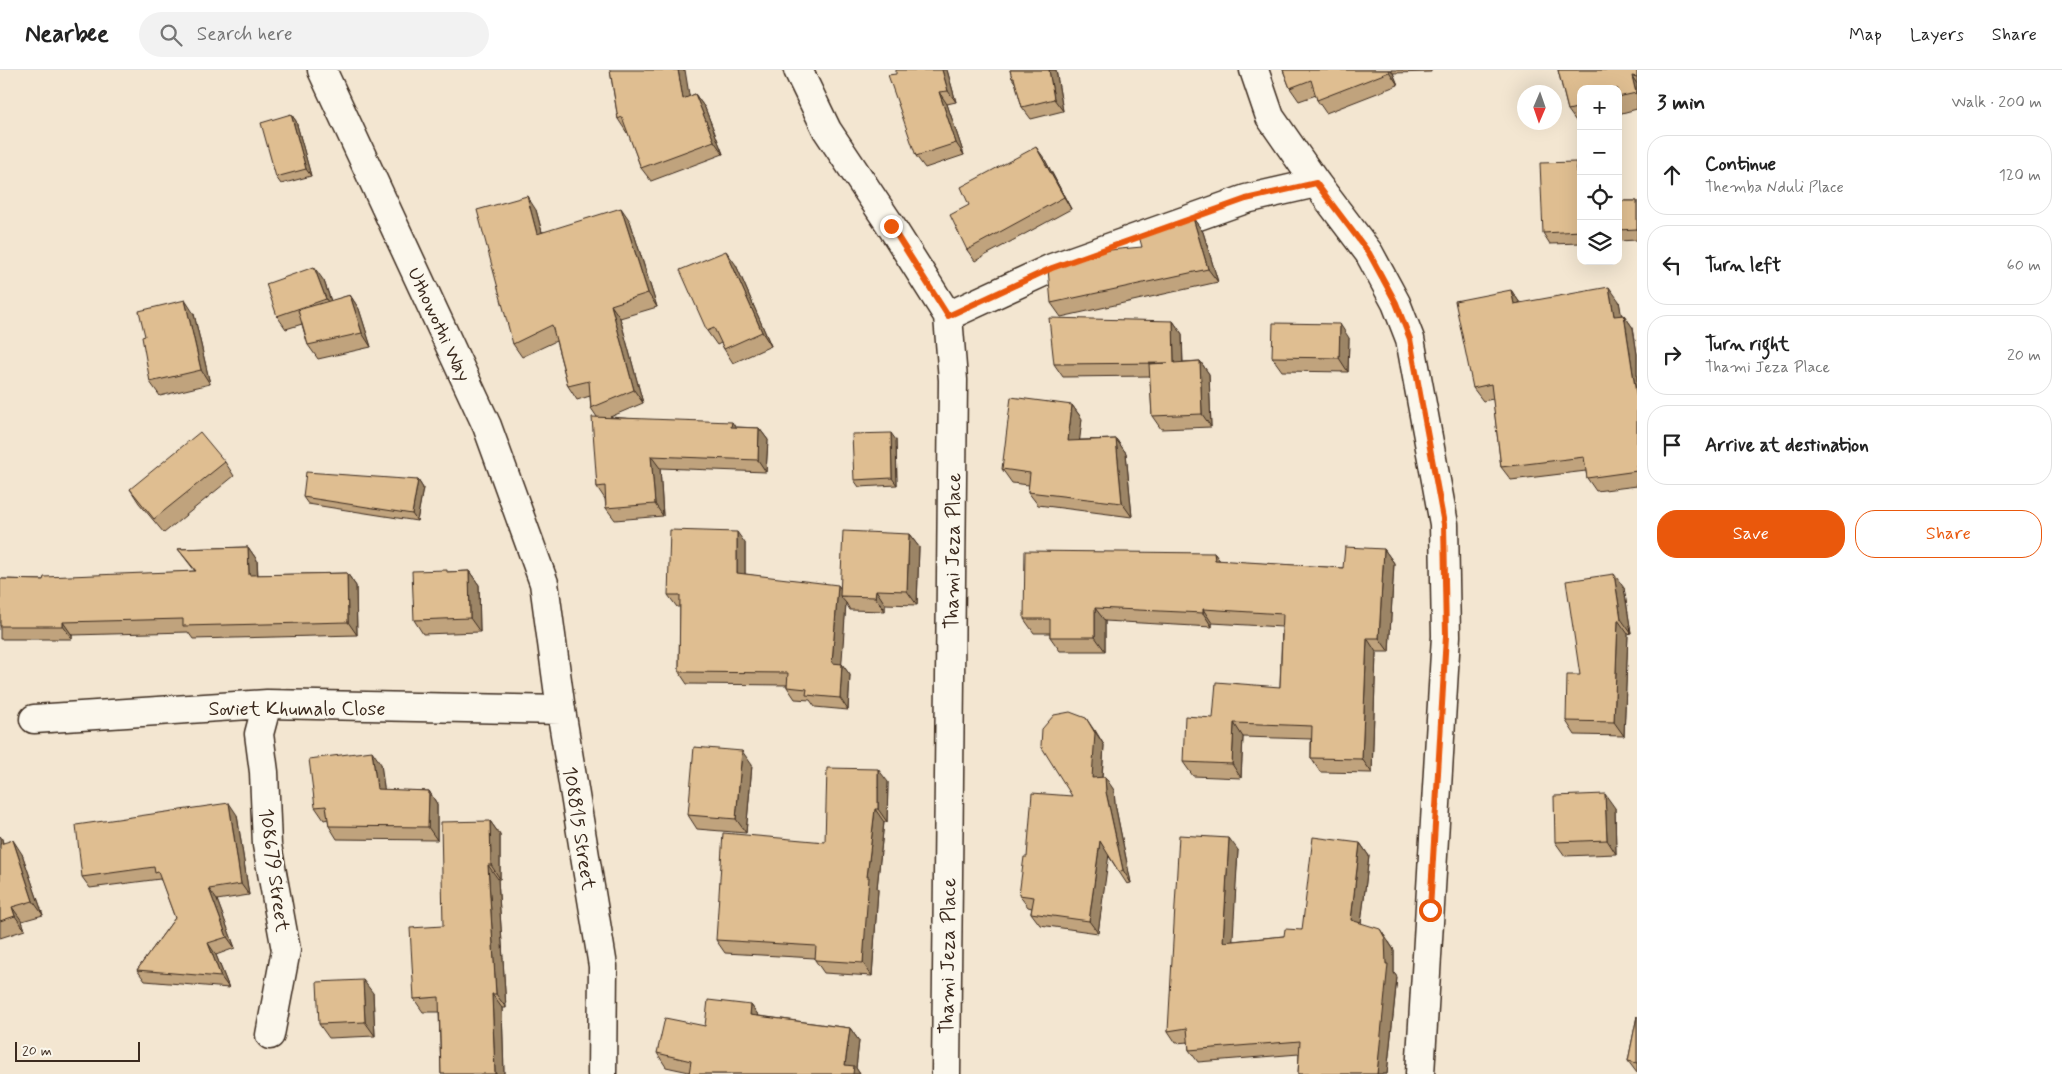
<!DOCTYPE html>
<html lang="en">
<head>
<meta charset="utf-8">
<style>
  :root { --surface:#fff; --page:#f2f2f2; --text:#222; --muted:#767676; --line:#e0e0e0; --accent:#ea580c }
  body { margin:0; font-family:Mynerve,sans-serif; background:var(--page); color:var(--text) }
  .controls { position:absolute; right:15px; top:15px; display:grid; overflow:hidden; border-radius:10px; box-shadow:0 5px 20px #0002 }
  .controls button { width:45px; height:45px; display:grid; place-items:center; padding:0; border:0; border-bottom:1px solid var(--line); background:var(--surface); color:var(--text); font:25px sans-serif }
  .compass { position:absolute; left:1517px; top:15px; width:45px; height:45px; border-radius:50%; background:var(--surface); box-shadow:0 5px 20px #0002; rotate:182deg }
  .scale { position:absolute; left:15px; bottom:12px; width:125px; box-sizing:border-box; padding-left:5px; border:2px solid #3b2a1e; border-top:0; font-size:14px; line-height:18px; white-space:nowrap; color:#3b2a1e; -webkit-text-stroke:4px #fbf7ec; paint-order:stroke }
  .stop { position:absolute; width:15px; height:15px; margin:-11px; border:4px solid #ea580c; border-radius:50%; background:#fff }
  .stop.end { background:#ea580c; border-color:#fff; box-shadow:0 1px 5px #0008 }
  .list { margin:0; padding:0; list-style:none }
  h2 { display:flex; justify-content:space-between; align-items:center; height:65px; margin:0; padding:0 20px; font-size:21px }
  h2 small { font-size:16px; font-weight:400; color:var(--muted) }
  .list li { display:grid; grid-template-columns:32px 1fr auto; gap:15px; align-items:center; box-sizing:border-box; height:80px; margin:0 10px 10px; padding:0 10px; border:1px solid var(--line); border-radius:20px }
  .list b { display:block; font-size:19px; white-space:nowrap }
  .list p { margin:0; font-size:16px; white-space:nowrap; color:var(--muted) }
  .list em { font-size:16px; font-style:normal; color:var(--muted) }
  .actions { display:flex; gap:10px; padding:15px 20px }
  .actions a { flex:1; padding:11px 0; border:1px solid var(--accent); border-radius:20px; text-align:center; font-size:18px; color:var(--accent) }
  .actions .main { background:var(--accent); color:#fff }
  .icon { flex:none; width:28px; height:28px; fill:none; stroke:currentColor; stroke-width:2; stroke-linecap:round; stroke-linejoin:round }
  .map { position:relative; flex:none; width:1637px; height:1004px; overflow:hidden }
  header { display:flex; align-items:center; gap:30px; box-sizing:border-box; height:70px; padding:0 25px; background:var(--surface); border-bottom:1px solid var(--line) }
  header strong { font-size:24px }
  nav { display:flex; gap:28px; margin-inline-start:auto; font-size:18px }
  .search { width:350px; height:45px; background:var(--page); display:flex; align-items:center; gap:12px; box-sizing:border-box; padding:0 18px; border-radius:28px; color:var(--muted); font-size:19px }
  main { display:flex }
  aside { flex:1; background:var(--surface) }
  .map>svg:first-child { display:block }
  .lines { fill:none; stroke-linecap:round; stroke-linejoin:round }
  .minor-casing { stroke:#3b2a1e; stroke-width:31 }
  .minor { stroke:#fbf7ec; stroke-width:28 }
  .wall { fill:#c0a37d; stroke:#3b2a1e }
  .shaded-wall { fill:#9c8566; stroke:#3b2a1e }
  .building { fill:#dfbe91; stroke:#3b2a1e }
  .route { stroke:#ea580c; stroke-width:6 }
  .labels { text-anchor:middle; stroke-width:5; stroke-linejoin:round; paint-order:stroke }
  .street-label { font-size:20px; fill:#3b2a1e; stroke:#fbf7ec }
</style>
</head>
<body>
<header>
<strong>Nearbee</strong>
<div class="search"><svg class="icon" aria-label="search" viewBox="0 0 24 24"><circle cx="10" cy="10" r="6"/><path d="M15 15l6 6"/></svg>Search here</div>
<nav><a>Map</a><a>Layers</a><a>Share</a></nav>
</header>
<main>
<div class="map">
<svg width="1637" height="1004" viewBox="0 0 1637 1004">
  <rect width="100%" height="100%" fill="#f3e6d1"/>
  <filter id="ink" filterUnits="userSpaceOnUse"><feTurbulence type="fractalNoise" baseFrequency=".02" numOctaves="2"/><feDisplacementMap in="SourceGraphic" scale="10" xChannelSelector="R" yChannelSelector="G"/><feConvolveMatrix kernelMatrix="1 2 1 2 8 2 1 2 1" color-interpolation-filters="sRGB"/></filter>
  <g filter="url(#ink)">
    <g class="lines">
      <defs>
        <path id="minor" d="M 322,0 L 487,356 L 544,513 L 561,640 L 603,896 L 602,1004
          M 798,0 L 827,60 L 891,156 L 948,246 L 953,310 L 946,1004
          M 1254,0 L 1270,47 L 1316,113 L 1369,183 L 1396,233 L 1410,269 L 1444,454 L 1446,566 L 1420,1004
          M 948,246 L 1052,198 L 1246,129 L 1316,113
          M 267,634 L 259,664 L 264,702 L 267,775 L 286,880 L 270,965
          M 34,649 L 267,634 L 561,640"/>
      </defs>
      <use href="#minor" class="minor-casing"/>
      <use href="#minor" class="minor"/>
    </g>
    <path class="wall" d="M 610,0 L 690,26 L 695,24 L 705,38 L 723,84 L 651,111 L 641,98 L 628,62 L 627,63 L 618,49 Z
      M 947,0 L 956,32 L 947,34 L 964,85 L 925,98 L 916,86 Z
      M 1010,0 L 1056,0 L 1063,41 L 1031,49 L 1022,37 L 1016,14 L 1012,8 Z
      M 1283,0 L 1431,0 L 1431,2 L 1393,3 L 1398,15 L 1326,43 L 1317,30 L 1316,25 L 1299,31 L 1290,18 Z
      M 1558,0 L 1637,0 L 1637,39 L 1618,44 L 1618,19 L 1581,19 L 1581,53 L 1578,54 L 1568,40 Z
      M 291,44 L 296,51 L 311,106 L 281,114 L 276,107 Z
      M 1044,88 L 1071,139 L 975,191 L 967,180 L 969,135 Z
      M 1581,98 L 1581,173 L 1550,174 L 1543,163 Z
      M 1618,131 L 1637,131 L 1637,170 L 1618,171 Z
      M 536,140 L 542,162 L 630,151 L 657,237 L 620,248 L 643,333 L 610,347 L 736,357 L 759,358 L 768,370 L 766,402 L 660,398 L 663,446 L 615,450 L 606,438 L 605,429 L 597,417 L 597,347 L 591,338 L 590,326 L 577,330 L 568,316 L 556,271 L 522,287 L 513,274 Z
      M 1193,148 L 1203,162 L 1218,212 L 1061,247 L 1051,233 L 1142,177 Z
      M 736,195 L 771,276 L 733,293 L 724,279 L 721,273 L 717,275 L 707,261 Z
      M 324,211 L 331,231 L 350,225 L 359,239 L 371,277 L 318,289 L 308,275 L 302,254 L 286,259 L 277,246 Z
      M 1511,220 L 1520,233 L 1619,231 L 1621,245 L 1624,245 L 1633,258 L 1637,284 L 1637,416 L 1596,421 L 1587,408 L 1586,401 L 1511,410 L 1501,397 L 1493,329 L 1483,331 L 1473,318 Z
      M 194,244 L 210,314 L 160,326 L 150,312 L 145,266 Z
      M 1173,251 L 1182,264 L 1183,292 L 1200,291 L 1209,304 L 1211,357 L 1161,359 L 1152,346 L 1150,306 L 1063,307 L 1054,294 Z
      M 1349,268 L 1348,302 L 1282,301 L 1272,287 Z
      M 1072,335 L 1082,349 L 1079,370 L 1116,369 L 1126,383 L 1132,447 L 1038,435 L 1028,422 L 1029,415 L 1012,413 L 1002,399 Z
      M 896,370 L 897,415 L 859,417 L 854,410 Z
      M 225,392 L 234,406 L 164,463 L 139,433 L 130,419 Z
      M 418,410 L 423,418 L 417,451 L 308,434 L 303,427 Z
      M 909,464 L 919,477 L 917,535 L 885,534 L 885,541 L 850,540 L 846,533 L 841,593 L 850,605 L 848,640 L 815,637 L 810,630 L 795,629 L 787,617 L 787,615 L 687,614 L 679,602 L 680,537 L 677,537 L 668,525 L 745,473 L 745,504 L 841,519 Z
      M 248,477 L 257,490 L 258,505 L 347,503 L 356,516 L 357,565 L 193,569 L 188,562 L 72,565 L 72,569 L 0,569 L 0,509 L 43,510 L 195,501 L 178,479 Z
      M 1384,479 L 1394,493 L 1389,582 L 1376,582 L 1372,703 L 1320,702 L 1311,688 L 1311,669 L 1243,667 L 1241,708 L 1193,706 L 1183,692 L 1280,617 L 1282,557 L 1212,553 L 1212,557 L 1105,551 L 1105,581 L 1060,581 L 1050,567 L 1050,563 L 1034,563 L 1024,549 L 1214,483 L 1220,491 L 1343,498 Z
      M 469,501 L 479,515 L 480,562 L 423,564 L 414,550 L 448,502 Z
      M 1624,518 L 1631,563 L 1628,564 L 1624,666 L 1575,665 L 1566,651 L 1580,605 Z
      M 1095,660 L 1104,675 L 1102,708 L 1114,720 L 1115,734 L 1131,813 L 1127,814 L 1108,785 L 1098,863 L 1040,855 L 1031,843 L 1032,838 L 1028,837 L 1019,825 L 1027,787 L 1072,726 Z
      M 381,694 L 384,720 L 429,721 L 437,734 L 437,770 L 337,769 L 329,756 L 328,749 L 324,750 L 315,737 Z
      M 752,695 L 746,763 L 697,759 L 688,745 Z
      M 888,712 L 887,752 L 884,752 L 877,818 L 878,820 L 872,906 L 824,903 L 815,890 L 815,888 L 725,883 L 716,870 L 825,772 Z
      M 1615,738 L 1616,784 L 1565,786 L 1555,772 Z
      M 237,745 L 249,825 L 217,830 L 235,878 L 216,885 L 229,918 L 145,911 L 137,900 L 175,848 L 162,812 L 160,809 L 90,818 L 82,807 Z
      M 490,751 L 500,765 L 500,809 L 498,809 L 506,938 L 502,938 L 504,1004 L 441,1004 L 439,942 L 423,942 L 414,929 L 443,856 Z
      M 0,766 L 2,769 L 3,773 L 22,784 L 43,845 L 22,851 L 25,860 L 0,868 Z
      M 1360,773 L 1369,786 L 1361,853 L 1389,872 L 1394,880 L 1394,903 L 1397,907 L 1387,1004 L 1298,1004 L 1299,984 L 1198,992 L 1189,980 L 1188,972 L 1176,973 L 1168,961 L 1238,780 L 1232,871 L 1284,866 L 1302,860 Z
      M 373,923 L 375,966 L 329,968 L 319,954 Z
      M 751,935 L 759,946 L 850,958 L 859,971 L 856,998 L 860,1004 L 689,1004 L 689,1002 L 666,997 L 657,983 L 705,956 Z
      M 1637,946 L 1637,1003 L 1628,991 Z"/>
    <path class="shaded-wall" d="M 678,0 L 685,0 L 692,43 L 683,29 Z
      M 942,0 L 947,0 L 956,32 L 948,21 Z
      M 1049,0 L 1056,0 L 1063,41 L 1054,29 Z
      M 1388,0 L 1391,0 L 1393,3 L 1398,15 Z
      M 1632,6 L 1637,14 L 1637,25 L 1636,23 Z
      M 939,22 L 947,34 L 964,85 L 956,73 Z
      M 695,24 L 705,38 L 723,84 L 714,71 Z
      M 291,44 L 296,51 L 311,106 L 306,99 Z
      M 1036,77 L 1044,88 L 1071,139 L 1064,127 Z
      M 1576,92 L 1581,98 L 1581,135 L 1578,131 Z
      M 527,126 L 536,140 L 546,177 L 537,164 Z
      M 621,138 L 630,151 L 657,237 L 648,223 Z
      M 1193,148 L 1203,162 L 1218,212 L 1208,199 Z
      M 726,181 L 736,195 L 771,276 L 762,262 Z
      M 314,197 L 324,211 L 335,243 L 326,229 Z
      M 1609,217 L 1619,231 L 1624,259 L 1614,246 Z
      M 1511,220 L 1520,233 L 1514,234 Z
      M 350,225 L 359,239 L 371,277 L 362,263 Z
      M 185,230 L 194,244 L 210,314 L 201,300 Z
      M 611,235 L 620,248 L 643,333 L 634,320 Z
      M 1624,245 L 1633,258 L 1637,284 L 1637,330 Z
      M 1173,251 L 1182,264 L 1183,305 L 1174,293 Z
      M 1340,254 L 1349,268 L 1348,302 L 1339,288 Z
      M 1200,291 L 1209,304 L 1211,357 L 1202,344 Z
      M 1072,335 L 1082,349 L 1078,385 L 1068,371 Z
      M 732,352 L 740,364 L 731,357 Z
      M 759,358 L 768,370 L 766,402 L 758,390 Z
      M 891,363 L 896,370 L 897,415 L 892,408 Z
      M 1116,369 L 1126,383 L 1132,447 L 1122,433 Z
      M 651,386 L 660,398 L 663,446 L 655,434 Z
      M 418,410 L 423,418 L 417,451 L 412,444 Z
      M 737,462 L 745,473 L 745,515 L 737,503 Z
      M 909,464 L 919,477 L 917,535 L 907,521 Z
      M 248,477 L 257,490 L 258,518 L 249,505 Z
      M 1384,479 L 1394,493 L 1389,582 L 1379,568 Z
      M 1214,483 L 1224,496 L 1215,490 Z
      M 469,501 L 479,515 L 480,562 L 470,548 Z
      M 347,503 L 356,516 L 357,565 L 348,552 Z
      M 1614,504 L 1624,518 L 1631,563 L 1621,549 Z
      M 838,515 L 846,526 L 840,526 L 846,533 L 841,604 L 832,593 Z
      M 876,520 L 885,534 L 885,541 L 875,527 Z
      M 1095,538 L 1105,551 L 1105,581 L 1095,567 Z
      M 1203,539 L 1212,553 L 1212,557 L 1203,543 Z
      M 1618,550 L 1628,564 L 1624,666 L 1614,652 Z
      M 63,552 L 72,565 L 72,569 L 63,556 Z
      M 1367,568 L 1376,582 L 1372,703 L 1362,689 Z
      M 842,594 L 850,605 L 848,640 L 840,628 Z
      M 1086,648 L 1104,675 L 1101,721 L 1092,708 Z
      M 1234,653 L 1243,667 L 1241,708 L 1232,694 Z
      M 372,681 L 381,694 L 386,732 L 377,719 Z
      M 742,681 L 752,695 L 746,763 L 736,749 Z
      M 878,699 L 888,712 L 887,752 L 878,739 Z
      M 1105,707 L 1114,720 L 1115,734 L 1131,813 L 1123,800 L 1106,722 Z
      M 429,721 L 437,734 L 437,770 L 428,757 Z
      M 1605,724 L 1615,738 L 1616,784 L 1607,770 Z
      M 229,733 L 237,745 L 249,825 L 241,814 Z
      M 875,739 L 884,752 L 877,818 L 878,820 L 872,906 L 863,893 L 867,807 Z
      M 490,751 L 500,765 L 500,809 L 491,795 Z
      M 0,766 L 2,769 L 6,789 L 0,780 Z
      M 1229,768 L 1238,780 L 1232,885 L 1223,872 Z
      M 13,770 L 22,784 L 43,845 L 33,831 Z
      M 1100,771 L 1109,784 L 1098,863 L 1089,851 Z
      M 1360,773 L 1369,786 L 1360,862 L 1351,850 Z
      M 488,795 L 498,809 L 506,938 L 496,924 Z
      M 209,819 L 217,830 L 235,878 L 227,867 Z
      M 12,837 L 22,851 L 25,860 L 15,846 Z
      M 1380,859 L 1394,880 L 1394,903 L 1397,907 L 1387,1004 L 1377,1004 L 1386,894 Z
      M 208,873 L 216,885 L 229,918 L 221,907 Z
      M 363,910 L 373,923 L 375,966 L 365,952 Z
      M 492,924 L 502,938 L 504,1004 L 495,1004 Z
      M 751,935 L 761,949 L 750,945 Z
      M 850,958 L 859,971 L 856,998 L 860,1004 L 851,1004 L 845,995 Z"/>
    <path class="building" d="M 610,0 L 678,0 L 683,29 L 695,24 L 714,71 L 641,98 L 622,47 L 618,49 Z
      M 896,0 L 942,0 L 948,21 L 939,22 L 956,73 L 916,86 L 888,5 L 896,4 Z
      M 1010,0 L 1049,0 L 1054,29 L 1022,37 L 1014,8 L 1012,8 Z
      M 1283,0 L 1388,0 L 1389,2 L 1317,30 L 1311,10 L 1290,18 Z
      M 1558,0 L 1637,0 L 1637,7 L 1632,6 L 1636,23 L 1618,27 L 1618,19 L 1581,19 L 1581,37 L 1568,40 Z
      M 291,44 L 306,99 L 276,107 L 261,53 Z
      M 1036,77 L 1064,127 L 967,180 L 950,145 L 969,135 L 961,117 Z
      M 1576,92 L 1578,131 L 1581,131 L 1581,161 L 1543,163 L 1540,93 Z
      M 527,126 L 537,164 L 621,138 L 648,223 L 611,235 L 634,320 L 591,338 L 589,311 L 568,316 L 552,255 L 513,274 L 477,140 Z
      M 1618,131 L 1637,131 L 1637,159 L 1618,160 Z
      M 1193,148 L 1208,199 L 1051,233 L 1048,199 L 1098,181 L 1142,177 L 1139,166 Z
      M 726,181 L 762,262 L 724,279 L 714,258 L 707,261 L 680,200 Z
      M 314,197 L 326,229 L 277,246 L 266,214 Z
      M 1609,217 L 1614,246 L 1624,245 L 1637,330 L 1637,401 L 1587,408 L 1584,387 L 1501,397 L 1491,314 L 1473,318 L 1455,231 L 1511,220 L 1514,234 Z
      M 350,225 L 362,263 L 308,275 L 298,240 Z
      M 185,230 L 201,300 L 150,312 L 142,267 L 145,266 L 139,241 Z
      M 1049,248 L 1173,251 L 1174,293 L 1200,291 L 1202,344 L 1152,346 L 1149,294 L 1168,293 L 1054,294 Z
      M 1273,253 L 1340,254 L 1339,288 L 1272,287 Z
      M 1011,327 L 1072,335 L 1068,371 L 1116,369 L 1122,433 L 1028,422 L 1030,403 L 1002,399 Z
      M 592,347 L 732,352 L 731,357 L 759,358 L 758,390 L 651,386 L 655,434 L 606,438 L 605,416 L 597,417 Z
      M 200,362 L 225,392 L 154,449 L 130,419 Z
      M 891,363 L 892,408 L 854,410 L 852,364 Z
      M 306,402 L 418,410 L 412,444 L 303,427 Z
      M 670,460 L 737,462 L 737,503 L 838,515 L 832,593 L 842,594 L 840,628 L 806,625 L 807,619 L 787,617 L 788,603 L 679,602 L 680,525 L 668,525 Z
      M 843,461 L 909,464 L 907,521 L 876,520 L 875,527 L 840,526 Z
      M 248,477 L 249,505 L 347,503 L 348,552 L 183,556 L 183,549 L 63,552 L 63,556 L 0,556 L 0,509 L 43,510 L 44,507 L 196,501 L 178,479 Z
      M 1345,477 L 1384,479 L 1379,568 L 1367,568 L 1362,689 L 1311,688 L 1312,656 L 1234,653 L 1232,694 L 1183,692 L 1185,646 L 1213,648 L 1216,612 L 1280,617 L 1283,544 L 1203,539 L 1203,543 L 1095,538 L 1095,567 L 1050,567 L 1050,549 L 1024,549 L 1025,481 L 1214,483 L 1215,490 L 1343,498 Z
      M 447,500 L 447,502 L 469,501 L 470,548 L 414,550 L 412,501 Z
      M 1614,504 L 1621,549 L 1618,550 L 1614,652 L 1566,651 L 1567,605 L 1580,605 L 1566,511 Z
      M 1070,642 L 1086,648 L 1095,663 L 1092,708 L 1105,707 L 1106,722 L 1123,800 L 1119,802 L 1100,771 L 1089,851 L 1031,843 L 1034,827 L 1019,825 L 1024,787 L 1027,787 L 1032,723 L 1072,726 L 1041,676 L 1042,659 L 1054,645 Z
      M 694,677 L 742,681 L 736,749 L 688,745 Z
      M 372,681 L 377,719 L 429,721 L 428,757 L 329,756 L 326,736 L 315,737 L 309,689 Z
      M 827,698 L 878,699 L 878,739 L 875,739 L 867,807 L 869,807 L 863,893 L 815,890 L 816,876 L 716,870 L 723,763 L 825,772 Z
      M 1605,724 L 1607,770 L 1555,772 L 1554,726 Z
      M 229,733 L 241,814 L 209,819 L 227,867 L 208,873 L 221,907 L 137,900 L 175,848 L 158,802 L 155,803 L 154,797 L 82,807 L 76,755 Z
      M 490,751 L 491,795 L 488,795 L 496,924 L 492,924 L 495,1004 L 441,1004 L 439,927 L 414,929 L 410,858 L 443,856 L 441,752 Z
      M 1179,765 L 1229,768 L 1223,872 L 1284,866 L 1285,859 L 1302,860 L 1313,767 L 1360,773 L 1351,850 L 1380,859 L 1385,868 L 1386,894 L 1388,894 L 1377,1004 L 1298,1004 L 1300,971 L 1189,980 L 1187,958 L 1168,961 Z
      M 13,770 L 33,831 L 12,837 L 15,846 L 0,851 L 0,774 Z
      M 363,910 L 365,952 L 319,954 L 317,912 Z
      M 708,930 L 751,935 L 750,945 L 850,958 L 845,995 L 854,996 L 853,1004 L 689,1004 L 691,991 L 657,983 L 665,948 L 705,956 Z
      M 1637,946 L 1637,993 L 1628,991 Z"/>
  </g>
  <g class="lines" filter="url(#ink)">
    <path class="route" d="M 891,156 L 948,246 L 1052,198 L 1246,129 L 1316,113 L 1369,183 L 1396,233 L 1410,269 L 1444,454 L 1446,566 L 1430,840"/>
  </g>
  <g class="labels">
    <g class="street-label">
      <text transform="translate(440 254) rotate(65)" y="7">Uthowothi Way</text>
      <text transform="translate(952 481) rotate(-89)" y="7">Thami Jeza Place</text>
      <text x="297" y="645">Soviet Khumalo Close</text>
      <text transform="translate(580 758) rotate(81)" y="7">108815 Street</text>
      <text transform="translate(275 800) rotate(82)" y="7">108679 Street</text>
      <text transform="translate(947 886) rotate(-89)" y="7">Thami Jeza Place</text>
    </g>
  </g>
</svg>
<div class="controls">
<button>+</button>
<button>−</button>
<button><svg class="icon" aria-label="locate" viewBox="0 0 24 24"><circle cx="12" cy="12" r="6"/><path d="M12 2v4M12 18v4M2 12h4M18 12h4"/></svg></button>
<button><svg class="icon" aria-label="layers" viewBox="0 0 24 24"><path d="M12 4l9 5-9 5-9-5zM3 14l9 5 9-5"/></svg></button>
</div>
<svg class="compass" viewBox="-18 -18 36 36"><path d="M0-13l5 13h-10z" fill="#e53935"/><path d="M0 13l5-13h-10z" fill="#767676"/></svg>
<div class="scale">20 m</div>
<div class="stop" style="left:1430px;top:840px"></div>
<div class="stop end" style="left:891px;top:156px"></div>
</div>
<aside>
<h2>3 min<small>Walk · 200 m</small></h2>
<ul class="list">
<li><svg class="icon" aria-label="ahead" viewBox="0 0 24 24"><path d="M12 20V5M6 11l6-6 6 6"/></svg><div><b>Continue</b><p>Themba Nduli Place</p></div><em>120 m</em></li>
<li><svg class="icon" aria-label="left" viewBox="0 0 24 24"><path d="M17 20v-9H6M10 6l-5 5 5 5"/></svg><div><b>Turn left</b></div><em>60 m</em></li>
<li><svg class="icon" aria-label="right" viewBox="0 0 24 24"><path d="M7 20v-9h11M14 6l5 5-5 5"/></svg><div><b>Turn right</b><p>Thami Jeza Place</p></div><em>20 m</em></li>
<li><svg class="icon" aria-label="arrive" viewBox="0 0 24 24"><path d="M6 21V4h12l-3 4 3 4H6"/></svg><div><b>Arrive at destination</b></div></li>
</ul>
<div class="actions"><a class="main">Save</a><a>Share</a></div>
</aside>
</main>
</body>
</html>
